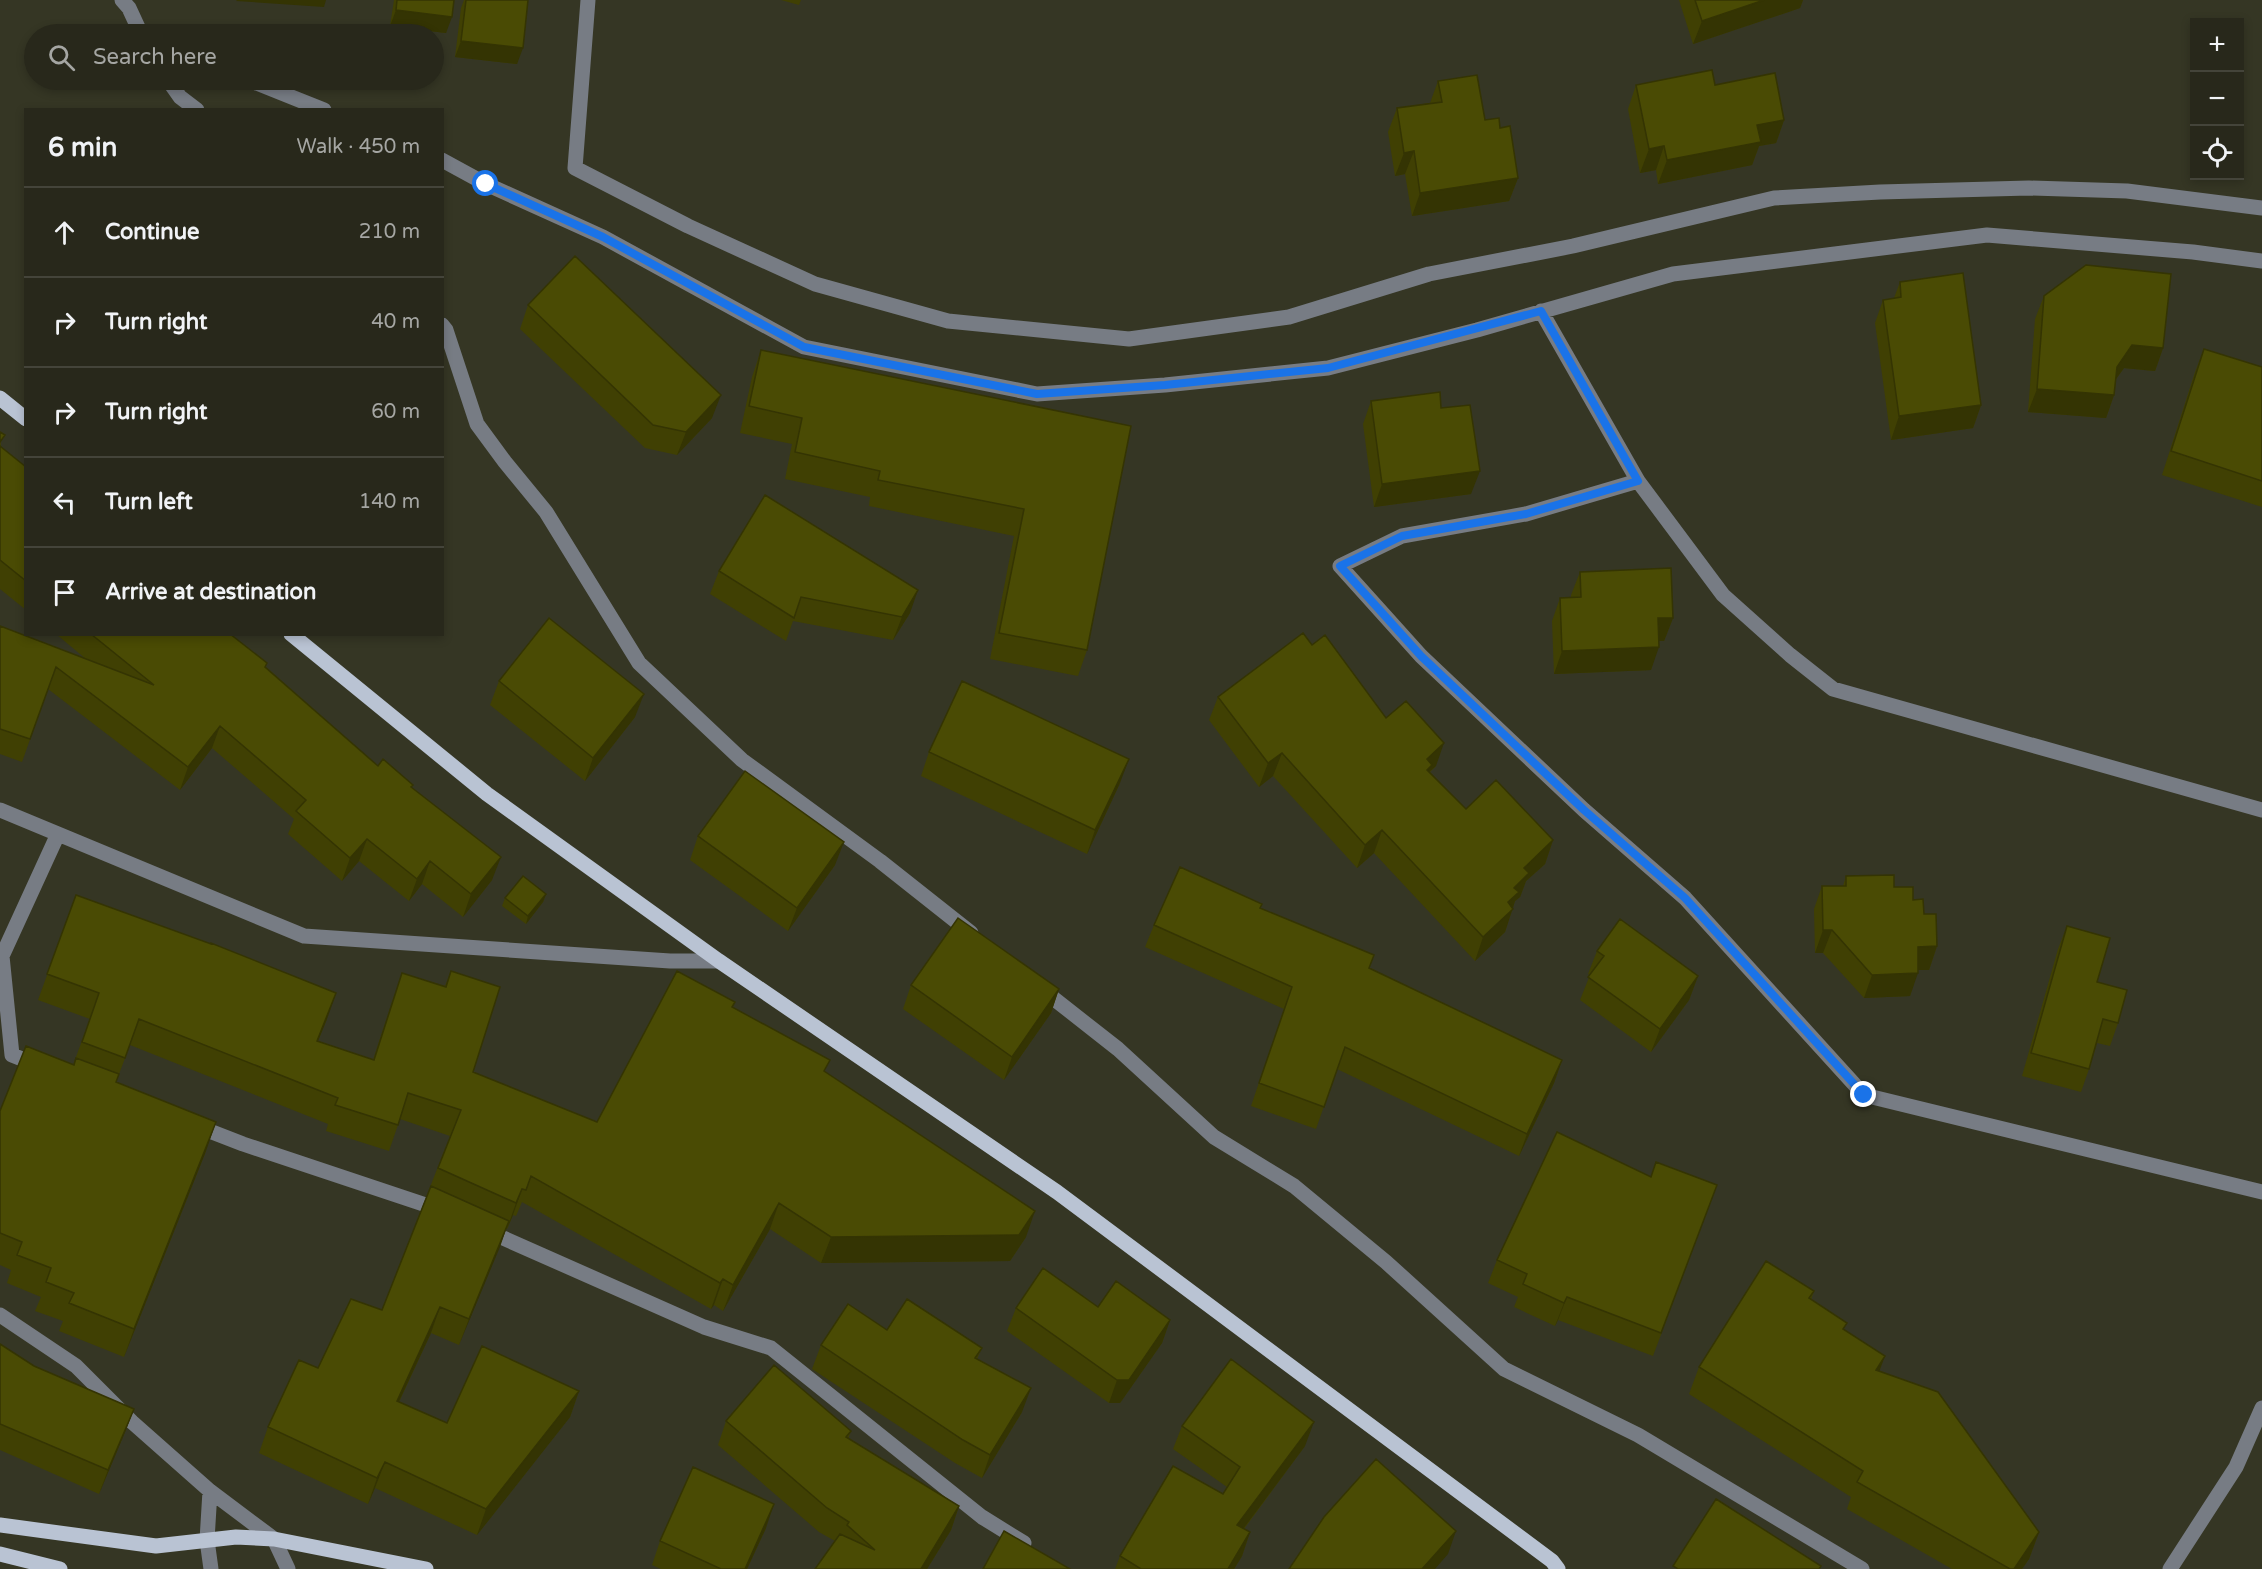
<!DOCTYPE html>
<html lang="en">
<head>
<meta charset="utf-8">
<style>
  :root { --surface:#28281b; --page:#303024; --text:#f1f3f6; --muted:#a5a6a3; --line:#44443a }
  body { margin:0; font-family:"Varela Round",sans-serif; background:var(--page); color:var(--text) }
  .controls { position:absolute; right:18px; top:18px; display:grid; overflow:hidden; border-radius:0px; box-shadow:0 3px 9px #0003 }
  .controls button { width:54px; height:54px; display:grid; place-items:center; padding:0; border:0; border-bottom:2px solid var(--line); background:var(--surface); color:var(--text); font:30px sans-serif }
  .stop { position:absolute; width:18px; height:18px; margin:-14px; border:4px solid #1a73e8; border-radius:50%; background:#fff }
  .stop.end { background:#1a73e8; border-color:#fff; box-shadow:0 2px 6px #0008 }
  .list { margin:0; padding:0; list-style:none }
  h2 { display:flex; justify-content:space-between; align-items:center; height:78px; margin:0; padding:0 24px; font-size:26px }
  h2 small { font-size:20px; font-weight:400; color:var(--muted) }
  .list li { display:grid; grid-template-columns:39px 1fr auto; gap:18px; align-items:center; box-sizing:border-box; height:90px; padding:0 24px; border-top:2px solid var(--line) }
  .list b { display:block; font-size:22px; white-space:nowrap }
  .list em { font-size:20px; font-style:normal; color:var(--muted) }
  .icon { flex:none; width:33px; height:33px; fill:none; stroke:currentColor; stroke-width:2; stroke-linecap:round; stroke-linejoin:round }
  .map { position:relative; flex:none; width:2262px; height:1569px; overflow:hidden }
  .search { position:absolute; background:var(--surface); box-shadow:0 3px 9px #0003; left:24px; top:24px; width:420px; height:66px; display:flex; align-items:center; gap:15px; box-sizing:border-box; padding:0 21px; border-radius:33px; color:var(--muted); font-size:22px }
  .panel { position:absolute; background:var(--surface); box-shadow:0 3px 9px #0003; left:24px; top:108px; width:420px; height:528px; border-radius:0px }
  .map>svg:first-child { display:block }
  .lines { fill:none; stroke-linecap:round; stroke-linejoin:round }
  .minor { stroke:#777c84; stroke-width:15 }
  .major { stroke:#b9c3d3; stroke-width:15 }
  .wall { fill:#404003 }
  .shaded-wall { fill:#343403 }
  .building { fill:#4a4b04; stroke:#343403; stroke-width:1.5 }
  .route { stroke:#1a73e8; stroke-width:8 }
</style>
</head>
<body>
<div class="map">
<svg width="2262" height="1569" viewBox="0 0 2262 1569">
  <rect width="100%" height="100%" fill="#353624"/>
  <g class="lines">
    <path class="minor" d="M 122,0 L 129,8 L 141,34
      M 588,0 L 575,168 L 688,226 L 815,284 L 948,321 L 1129,339 L 1289,317 L 1429,274 L 1573,246 L 1774,198 L 1880,192 L 2029,188 L 2127,191 L 2262,208
      M 168,80 L 180,97 L 197,110
      M 249,80 L 324,110
      M 442,160 L 486,184 L 603,237 L 804,347 L 1037,394 L 1165,385 L 1328,368 L 1477,330 L 1673,274 L 1987,235 L 2193,252 L 2262,261
      M 1541,311 L 1638,481
      M 442,325 L 446,330 L 477,424 L 505,462 L 546,512 L 639,663 L 742,760 L 880,861 L 971,933
      M 0,810 L 304,936 L 670,961 L 719,961
      M 2262,810 L 1833,689 L 1790,655 L 1723,595 L 1638,481 L 1526,514 L 1402,536 L 1340,566 L 1421,656 L 1584,810 L 1685,898 L 1864,1095 L 2262,1192
      M 1039,987 L 1118,1049 L 1214,1137 L 1294,1186 L 1386,1262 L 1504,1369 L 1638,1435 L 1862,1569
      M 40,1066 L 12,1055 L 2,956 L 58,834
      M 194,1125 L 243,1144 L 441,1210
      M 485,1230 L 704,1327 L 771,1348 L 982,1517 L 1024,1543
      M 0,1315 L 76,1366 L 132,1422 L 210,1491 L 274,1539 L 288,1569
      M 210,1491 L 207,1540 L 211,1569
      M 2170,1569 L 2236,1467 L 2262,1408"/>
    <path class="major" d="M 0,398 L 26,419
      M 291,634 L 487,794 L 719,961 L 1057,1192 L 1552,1561 L 1558,1569
      M 0,1525 L 156,1546 L 236,1537 L 274,1539 L 426,1569
      M 0,1554 L 60,1569"/>
  </g>
  <path class="wall" d="M 394,0 L 454,0 L 446,33 L 390,26 Z
    M 464,0 L 528,0 L 517,64 L 455,57 L 461,8 Z
    M 781,0 L 801,0 L 799,5 Z
    M 1679,0 L 1803,0 L 1800,8 L 1693,44 Z
    M 1438,81 L 1485,120 L 1500,128 L 1518,178 L 1509,201 L 1412,216 L 1405,174 L 1395,176 L 1388,132 L 1397,108 L 1430,103 Z
    M 1636,85 L 1715,85 L 1784,120 L 1776,143 L 1759,146 L 1752,165 L 1658,184 L 1656,170 L 1640,173 L 1628,109 Z
    M 1900,282 L 1981,405 L 1973,428 L 1891,440 L 1875,323 L 1883,300 L 1894,298 Z
    M 2044,296 L 2163,348 L 2155,371 L 2124,368 L 2116,379 L 2114,395 L 2106,418 L 2028,412 L 2035,319 Z
    M 528,305 L 712,418 L 677,455 L 645,448 L 520,329 Z
    M 2204,349 L 2262,367 L 2262,507 L 2162,475 L 2195,372 Z
    M 761,350 L 1131,426 L 1087,650 L 1078,676 L 990,659 L 1014,536 L 869,506 L 870,497 L 785,479 L 792,444 L 740,433 L 752,377 Z
    M 1371,401 L 1441,408 L 1471,494 L 1374,507 L 1363,424 Z
    M 0,432 L 1,447 L 26,467 L 26,610 L 0,589 Z
    M 719,571 L 910,613 L 893,640 L 793,621 L 786,641 L 710,594 Z
    M 1580,572 L 1673,618 L 1664,641 L 1659,641 L 1651,670 L 1554,674 L 1552,621 L 1560,598 L 1571,598 L 1571,595 Z
    M 0,626 L 86,659 L 56,634 L 230,634 L 266,667 L 378,766 L 412,788 L 492,880 L 463,917 L 422,884 L 409,901 L 359,861 L 342,881 L 288,834 L 294,819 L 212,748 L 180,790 L 48,689 L 22,762 L 0,754 Z
    M 1312,645 L 1436,766 L 1430,772 L 1466,809 L 1553,840 L 1545,864 L 1526,881 L 1520,897 L 1515,901 L 1505,932 L 1475,961 L 1374,853 L 1357,868 L 1273,776 L 1259,787 L 1209,720 L 1218,697 Z
    M 499,681 L 635,717 L 585,781 L 490,705 Z
    M 929,752 L 1120,783 L 1087,854 L 921,776 Z
    M 698,836 L 835,865 L 788,931 L 690,860 Z
    M 1846,876 L 1894,887 L 1913,900 L 1924,914 L 1937,946 L 1929,970 L 1918,970 L 1910,996 L 1864,998 L 1823,953 L 1815,953 L 1814,909 L 1822,886 L 1843,886 Z
    M 546,894 L 543,902 L 526,924 L 502,906 L 505,898 Z
    M 76,895 L 327,1019 L 318,1041 L 373,1060 L 393,999 L 402,973 L 445,986 L 451,971 L 473,1072 L 597,1122 L 735,1002 L 733,1007 L 825,1072 L 1026,1237 L 1010,1261 L 821,1263 L 770,1229 L 723,1311 L 714,1305 L 711,1309 L 522,1202 L 516,1216 L 513,1215 L 507,1229 L 506,1228 L 459,1345 L 431,1333 L 399,1402 L 447,1423 L 579,1391 L 570,1417 L 477,1535 L 375,1488 L 368,1504 L 259,1453 L 268,1427 L 318,1368 L 382,1310 L 450,1136 L 400,1119 L 389,1151 L 326,1131 L 328,1124 L 130,1045 L 116,1082 L 206,1151 L 124,1357 L 59,1331 L 63,1321 L 35,1311 L 41,1297 L 7,1283 L 11,1270 L 0,1265 L 0,1111 L 73,1065 L 90,1019 L 38,1000 Z
    M 1260,909 L 1370,968 L 1562,1060 L 1554,1083 L 1519,1156 L 1337,1069 L 1316,1129 L 1251,1106 L 1284,1009 L 1145,947 L 1154,925 Z
    M 2067,926 L 2118,1023 L 2110,1046 L 2097,1043 L 2089,1069 L 2081,1092 L 2022,1076 L 2058,949 Z
    M 1597,951 L 1698,976 L 1689,1000 L 1651,1052 L 1580,1000 L 1590,975 L 1588,974 Z
    M 911,985 L 1059,989 L 1051,1013 L 1004,1080 L 903,1009 Z
    M 1651,1177 L 1717,1185 L 1653,1356 L 1558,1320 L 1555,1326 L 1514,1307 L 1518,1297 L 1488,1283 L 1497,1260 Z
    M 1814,1291 L 1811,1300 L 1844,1330 L 1879,1372 L 2039,1532 L 2029,1559 L 2022,1569 L 1952,1569 L 1847,1509 L 1851,1497 L 1689,1394 L 1699,1367 Z
    M 1016,1308 L 1170,1320 L 1162,1343 L 1120,1403 L 1109,1403 L 1007,1331 Z
    M 887,1330 L 982,1348 L 977,1359 L 1022,1412 L 982,1478 L 955,1463 L 812,1369 L 821,1345 Z
    M 0,1344 L 34,1366 L 134,1409 L 125,1432 L 99,1494 L 0,1450 Z
    M 726,1421 L 851,1431 L 848,1439 L 959,1506 L 951,1530 L 927,1569 L 835,1541 L 819,1532 L 718,1445 Z
    M 1182,1426 L 1305,1446 L 1244,1529 L 1250,1532 L 1242,1556 L 1234,1569 L 1115,1569 L 1120,1556 L 1223,1494 L 1227,1487 L 1173,1449 Z
    M 766,1528 L 747,1569 L 661,1569 L 652,1565 L 660,1541 Z"/>
  <path class="shaded-wall" d="M 237,0 L 326,0 L 324,7 L 236,1 Z
    M 1764,0 L 1803,0 L 1800,8 L 1693,44 L 1702,21 Z
    M 396,10 L 452,17 L 446,33 L 390,26 Z
    M 461,41 L 523,48 L 517,64 L 455,57 Z
    M 1784,120 L 1776,143 L 1759,146 L 1752,165 L 1658,184 L 1667,160 L 1757,125 Z
    M 1664,146 L 1656,170 L 1640,173 L 1649,149 Z
    M 1414,151 L 1405,174 L 1395,176 L 1404,153 Z
    M 1518,178 L 1509,201 L 1412,216 L 1420,193 Z
    M 2132,345 L 2163,348 L 2155,371 L 2124,368 L 2108,390 L 2117,367 Z
    M 2037,389 L 2114,395 L 2106,418 L 2028,412 Z
    M 721,395 L 712,418 L 677,455 L 686,432 Z
    M 1981,405 L 1973,428 L 1891,440 L 1899,416 Z
    M 1480,471 L 1471,494 L 1374,507 L 1382,484 Z
    M 918,590 L 910,613 L 893,640 L 902,617 Z
    M 1658,618 L 1673,618 L 1664,641 L 1650,641 Z
    M 1659,647 L 1651,670 L 1554,674 L 1562,651 Z
    M 644,694 L 635,717 L 585,781 L 593,758 Z
    M 220,726 L 212,748 L 180,790 L 188,767 Z
    M 1444,743 L 1436,766 L 1429,772 L 1424,789 L 1427,759 Z
    M 1282,753 L 1273,776 L 1259,787 L 1268,763 Z
    M 1129,759 L 1120,783 L 1087,854 L 1095,830 Z
    M 1382,830 L 1374,853 L 1357,868 L 1365,845 Z
    M 367,839 L 359,861 L 342,881 L 350,858 Z
    M 1553,840 L 1545,864 L 1526,881 L 1520,897 L 1515,901 L 1505,932 L 1475,961 L 1483,937 L 1524,868 Z
    M 844,842 L 835,865 L 788,931 L 797,908 Z
    M 501,857 L 492,880 L 463,917 L 471,894 Z
    M 430,861 L 422,884 L 409,901 L 417,879 Z
    M 546,894 L 543,902 L 526,924 L 528,916 Z
    M 1823,930 L 1832,930 L 1823,953 L 1815,953 Z
    M 1937,946 L 1929,970 L 1909,970 L 1918,947 Z
    M 1918,973 L 1910,996 L 1864,998 L 1872,975 Z
    M 1698,976 L 1689,1000 L 1651,1052 L 1660,1029 Z
    M 1059,989 L 1051,1013 L 1004,1080 L 1012,1057 Z
    M 336,993 L 327,1019 L 307,1067 L 317,1041 Z
    M 1562,1060 L 1554,1083 L 1519,1156 L 1527,1134 Z
    M 216,1122 L 206,1151 L 124,1357 L 134,1329 Z
    M 522,1189 L 513,1215 L 507,1229 L 516,1203 Z
    M 779,1203 L 770,1229 L 723,1311 L 733,1285 Z
    M 1035,1211 L 1026,1237 L 1010,1261 L 821,1263 L 831,1237 Z
    M 509,1221 L 500,1247 L 459,1345 L 469,1319 Z
    M 723,1279 L 714,1305 L 711,1309 L 720,1283 Z
    M 1567,1297 L 1558,1320 L 1555,1326 L 1564,1303 Z
    M 440,1307 L 431,1333 L 387,1427 L 397,1401 Z
    M 1170,1320 L 1162,1343 L 1120,1403 L 1109,1403 L 1117,1380 Z
    M 1885,1356 L 1875,1383 L 1876,1370 Z
    M 1031,1388 L 1022,1412 L 982,1478 L 990,1455 Z
    M 579,1391 L 570,1417 L 477,1535 L 486,1509 Z
    M 134,1409 L 125,1432 L 99,1494 L 108,1470 Z
    M 1314,1422 L 1305,1446 L 1229,1548 L 1237,1525 Z
    M 385,1462 L 375,1488 L 368,1504 L 377,1478 Z
    M 774,1504 L 766,1528 L 747,1569 L 745,1569 Z
    M 959,1506 L 951,1530 L 927,1569 L 921,1569 Z
    M 1456,1531 L 1448,1554 L 1435,1569 L 1422,1569 Z
    M 1250,1532 L 1242,1556 L 1234,1569 L 1228,1569 Z
    M 2039,1532 L 2029,1559 L 2022,1569 L 2014,1569 Z"/>
  <path class="building" d="M 397,0 L 454,0 L 452,17 L 396,10 Z
    M 466,0 L 528,0 L 523,48 L 461,41 Z
    M 1695,0 L 1764,0 L 1702,21 Z
    M 1712,70 L 1715,85 L 1775,73 L 1784,120 L 1757,125 L 1761,142 L 1667,160 L 1664,146 L 1649,149 L 1636,85 Z
    M 1477,75 L 1485,120 L 1499,118 L 1500,128 L 1510,126 L 1518,178 L 1420,193 L 1414,151 L 1404,153 L 1397,108 L 1442,102 L 1438,81 Z
    M 575,256 L 721,395 L 686,432 L 653,425 L 528,305 Z
    M 2086,265 L 2171,274 L 2163,348 L 2132,345 L 2117,367 L 2114,395 L 2037,389 L 2044,296 Z
    M 1963,273 L 1981,405 L 1899,416 L 1883,300 L 1901,297 L 1900,282 Z
    M 2204,349 L 2262,367 L 2262,481 L 2171,451 Z
    M 761,350 L 1131,426 L 1087,650 L 999,633 L 1024,509 L 878,480 L 880,471 L 795,452 L 802,418 L 749,406 Z
    M 1440,392 L 1441,408 L 1470,405 L 1480,471 L 1382,484 L 1371,401 Z
    M 0,432 L 5,435 L 0,442 Z
    M 0,446 L 26,467 L 26,581 L 0,560 Z
    M 765,495 L 918,590 L 902,617 L 801,597 L 794,618 L 719,571 Z
    M 1671,568 L 1673,618 L 1658,618 L 1659,647 L 1562,651 L 1560,598 L 1581,597 L 1580,572 Z
    M 549,618 L 644,694 L 593,758 L 499,681 Z
    M 0,626 L 154,685 L 91,634 L 230,634 L 267,663 L 265,667 L 378,766 L 383,759 L 413,785 L 411,787 L 501,857 L 471,894 L 430,861 L 417,879 L 367,839 L 350,858 L 296,811 L 306,800 L 220,726 L 188,767 L 56,667 L 30,739 L 0,729 Z
    M 1303,633 L 1312,645 L 1325,635 L 1386,718 L 1406,701 L 1444,743 L 1427,759 L 1432,765 L 1427,770 L 1466,809 L 1496,780 L 1553,840 L 1524,868 L 1529,873 L 1514,888 L 1519,892 L 1508,902 L 1513,909 L 1483,937 L 1382,830 L 1365,845 L 1282,753 L 1268,763 L 1218,697 Z
    M 962,681 L 1129,759 L 1095,830 L 929,752 Z
    M 745,771 L 844,842 L 797,908 L 698,836 Z
    M 1180,867 L 1262,904 L 1260,908 L 1374,955 L 1369,968 L 1562,1060 L 1527,1134 L 1345,1047 L 1324,1107 L 1259,1083 L 1292,987 L 1154,925 Z
    M 1894,875 L 1894,887 L 1913,887 L 1913,900 L 1923,899 L 1924,914 L 1936,914 L 1937,946 L 1918,947 L 1918,973 L 1872,975 L 1832,930 L 1823,930 L 1822,886 L 1846,886 L 1846,876 Z
    M 523,876 L 546,894 L 528,916 L 505,898 Z
    M 76,895 L 211,944 L 211,943 L 336,993 L 317,1041 L 374,1060 L 402,973 L 446,987 L 451,971 L 500,987 L 473,1072 L 597,1122 L 677,971 L 735,1002 L 732,1007 L 830,1060 L 824,1071 L 1035,1211 L 1019,1235 L 831,1237 L 779,1203 L 733,1285 L 723,1279 L 720,1283 L 531,1176 L 526,1190 L 522,1189 L 516,1203 L 438,1168 L 461,1110 L 408,1093 L 398,1125 L 335,1105 L 338,1098 L 139,1019 L 125,1058 L 82,1042 L 99,993 L 47,974 Z
    M 958,918 L 1059,989 L 1012,1057 L 911,985 Z
    M 1620,919 L 1698,976 L 1660,1029 L 1588,977 L 1604,956 L 1597,951 Z
    M 2067,926 L 2110,938 L 2097,982 L 2127,990 L 2118,1023 L 2103,1019 L 2089,1069 L 2031,1053 Z
    M 26,1046 L 74,1065 L 76,1058 L 119,1074 L 116,1082 L 216,1122 L 134,1329 L 69,1303 L 74,1293 L 46,1282 L 51,1268 L 17,1255 L 22,1242 L 0,1233 L 0,1111 Z
    M 1557,1132 L 1651,1177 L 1656,1162 L 1717,1185 L 1661,1333 L 1567,1297 L 1564,1303 L 1523,1284 L 1527,1274 L 1497,1260 Z
    M 431,1186 L 509,1221 L 469,1319 L 440,1307 L 397,1401 L 447,1423 L 482,1346 L 579,1391 L 486,1509 L 385,1462 L 377,1478 L 268,1427 L 299,1360 L 318,1368 L 351,1299 L 382,1310 Z
    M 1766,1261 L 1814,1291 L 1809,1298 L 1847,1323 L 1843,1329 L 1885,1356 L 1876,1370 L 1938,1392 L 2039,1532 L 2014,1569 L 2010,1569 L 1857,1482 L 1863,1471 L 1699,1367 Z
    M 1043,1268 L 1098,1307 L 1116,1281 L 1170,1320 L 1129,1380 L 1117,1380 L 1016,1308 Z
    M 907,1299 L 982,1348 L 975,1358 L 1031,1388 L 990,1455 L 963,1440 L 821,1345 L 848,1304 L 887,1330 Z
    M 0,1344 L 34,1366 L 134,1409 L 108,1470 L 0,1424 Z
    M 1231,1359 L 1314,1422 L 1237,1525 L 1250,1532 L 1228,1569 L 1141,1569 L 1120,1556 L 1173,1466 L 1223,1494 L 1240,1467 L 1182,1426 Z
    M 774,1365 L 851,1431 L 846,1437 L 959,1506 L 921,1569 L 815,1569 L 840,1534 L 875,1550 L 847,1525 L 849,1522 L 827,1508 L 726,1421 Z
    M 1376,1459 L 1456,1531 L 1422,1569 L 1289,1569 L 1324,1517 Z
    M 693,1467 L 774,1504 L 745,1569 L 721,1569 L 660,1541 Z
    M 1716,1499 L 1821,1566 L 1819,1569 L 1678,1569 L 1673,1566 Z
    M 1004,1531 L 1070,1569 L 983,1569 Z"/>
  <g class="lines">
    <path class="route" d="M 486,184 L 603,237 L 804,347 L 1037,394 L 1165,385 L 1328,368 L 1541,311 L 1638,481 L 1526,514 L 1402,536 L 1340,566 L 1421,656 L 1584,810 L 1685,898 L 1864,1095"/>
  </g>
</svg>
<div class="controls">
<button>+</button>
<button>−</button>
<button><svg class="icon" aria-label="locate" viewBox="0 0 24 24"><circle cx="12" cy="12" r="6"/><path d="M12 2v4M12 18v4M2 12h4M18 12h4"/></svg></button>
</div>
<div class="stop" style="left:486px;top:184px"></div>
<div class="stop end" style="left:1864px;top:1095px"></div>
<div class="search"><svg class="icon" aria-label="search" viewBox="0 0 24 24"><circle cx="10" cy="10" r="6"/><path d="M15 15l6 6"/></svg>Search here</div>
<section class="panel">
<h2>6 min<small>Walk · 450 m</small></h2>
<ul class="list">
<li><svg class="icon" aria-label="ahead" viewBox="0 0 24 24"><path d="M12 20V5M6 11l6-6 6 6"/></svg><div><b>Continue</b></div><em>210 m</em></li>
<li><svg class="icon" aria-label="right" viewBox="0 0 24 24"><path d="M7 20v-9h11M14 6l5 5-5 5"/></svg><div><b>Turn right</b></div><em>40 m</em></li>
<li><svg class="icon" aria-label="right" viewBox="0 0 24 24"><path d="M7 20v-9h11M14 6l5 5-5 5"/></svg><div><b>Turn right</b></div><em>60 m</em></li>
<li><svg class="icon" aria-label="left" viewBox="0 0 24 24"><path d="M17 20v-9H6M10 6l-5 5 5 5"/></svg><div><b>Turn left</b></div><em>140 m</em></li>
<li><svg class="icon" aria-label="arrive" viewBox="0 0 24 24"><path d="M6 21V4h12l-3 4 3 4H6"/></svg><div><b>Arrive at destination</b></div></li>
</ul>
</section>
</div>
</body>
</html>
